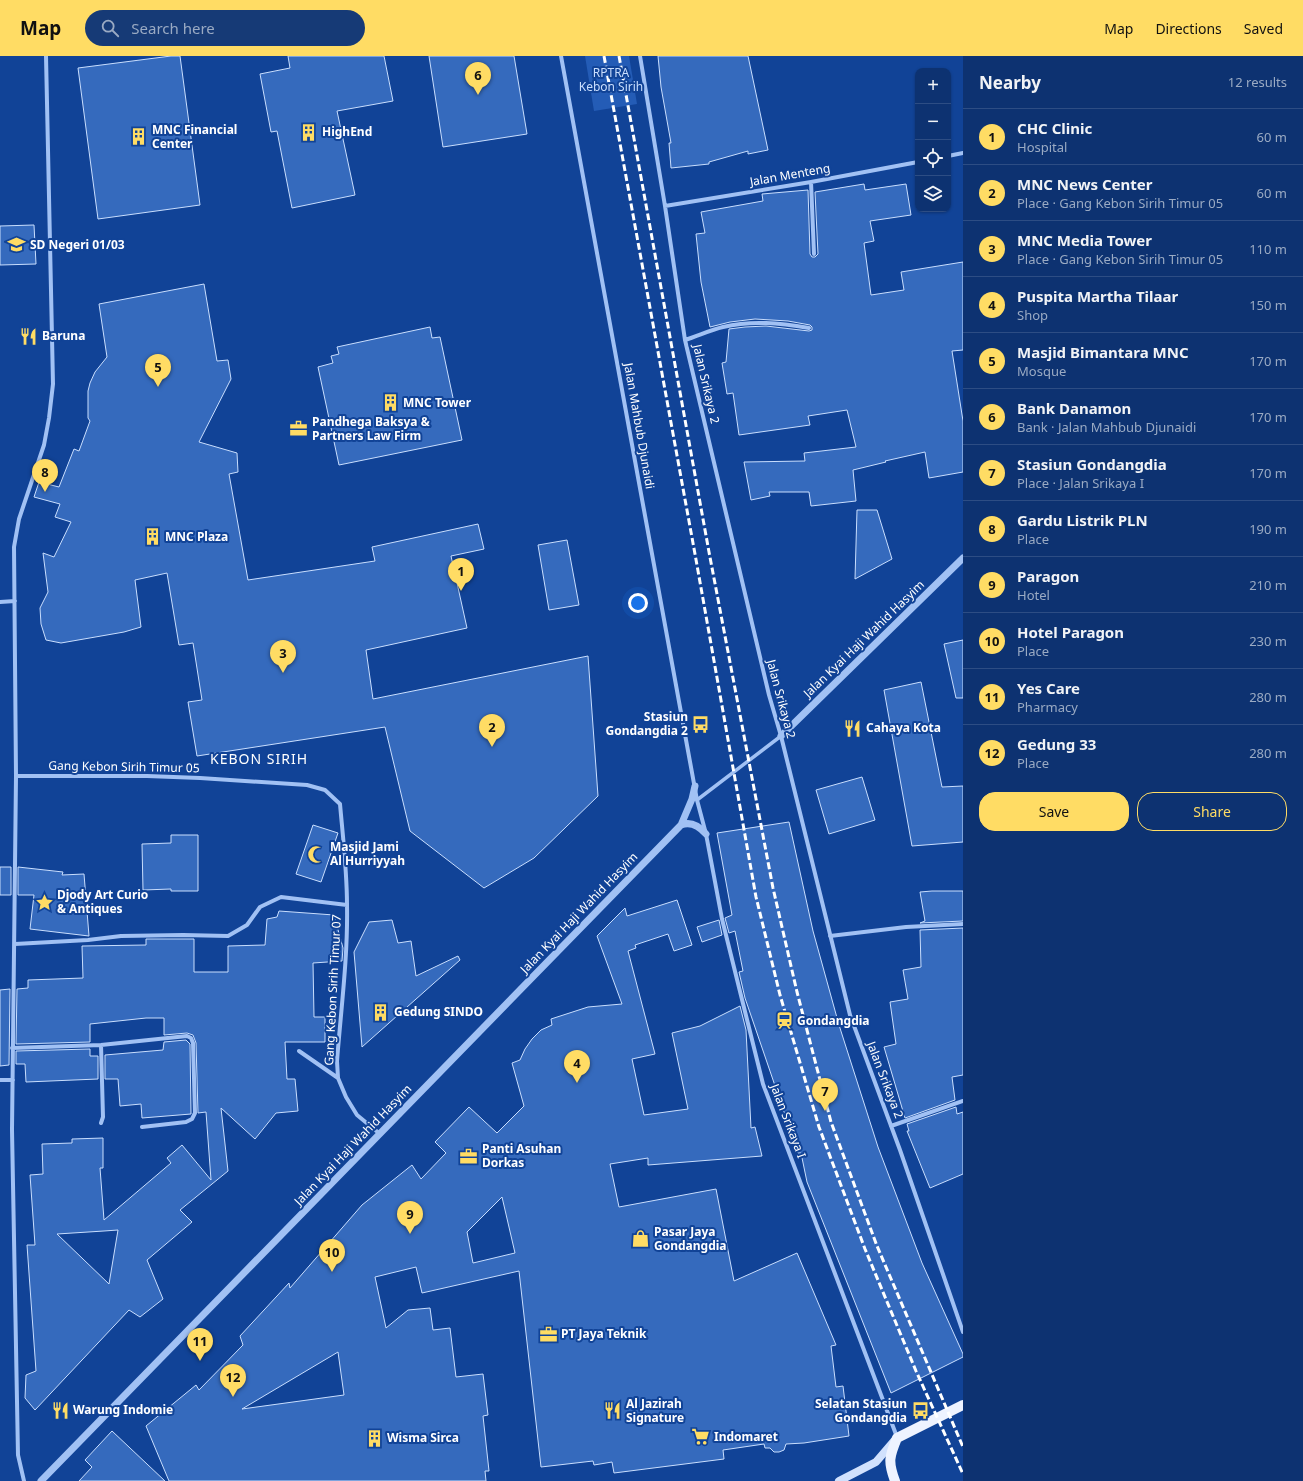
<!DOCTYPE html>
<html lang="en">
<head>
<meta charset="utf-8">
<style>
  :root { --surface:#0d3271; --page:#163a76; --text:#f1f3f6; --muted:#9aaac3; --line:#2d4d84; --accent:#ffdc64 }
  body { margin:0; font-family:"Noto Sans",sans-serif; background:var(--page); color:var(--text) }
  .controls { position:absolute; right:12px; top:12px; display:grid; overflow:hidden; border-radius:8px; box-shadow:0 1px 3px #0004 }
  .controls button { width:36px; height:36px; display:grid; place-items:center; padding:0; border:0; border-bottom:1px solid var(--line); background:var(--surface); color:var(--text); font:20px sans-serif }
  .you { position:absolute; left:638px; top:547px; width:14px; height:14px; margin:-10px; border:3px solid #fff; border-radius:50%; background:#1a73e8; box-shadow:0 0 0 6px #1a73e833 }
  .badge { display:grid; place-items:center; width:26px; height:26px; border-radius:50%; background:var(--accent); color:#111; font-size:13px; font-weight:700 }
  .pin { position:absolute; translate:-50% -33px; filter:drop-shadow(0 1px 2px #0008) }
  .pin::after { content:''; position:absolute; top:21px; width:14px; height:12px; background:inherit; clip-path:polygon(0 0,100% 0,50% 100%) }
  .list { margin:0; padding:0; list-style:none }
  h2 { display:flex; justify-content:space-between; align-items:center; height:52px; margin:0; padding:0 16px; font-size:17px }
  h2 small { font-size:13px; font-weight:400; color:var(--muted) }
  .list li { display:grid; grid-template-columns:26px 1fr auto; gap:12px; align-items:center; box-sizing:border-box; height:56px; padding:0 16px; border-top:1px solid var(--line) }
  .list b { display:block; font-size:15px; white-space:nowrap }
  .list p { margin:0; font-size:13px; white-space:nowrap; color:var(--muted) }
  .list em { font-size:13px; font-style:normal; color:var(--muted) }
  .actions { display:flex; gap:8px; padding:12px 16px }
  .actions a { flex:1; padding:9px 0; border:1px solid var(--accent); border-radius:16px; text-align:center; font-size:14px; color:var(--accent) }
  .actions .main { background:var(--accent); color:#111 }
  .icon { flex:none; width:22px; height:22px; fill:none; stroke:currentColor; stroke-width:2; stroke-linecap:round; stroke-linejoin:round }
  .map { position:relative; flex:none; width:963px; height:1425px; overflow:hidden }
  header { display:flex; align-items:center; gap:24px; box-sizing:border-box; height:56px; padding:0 20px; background:var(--accent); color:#111 }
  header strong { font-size:19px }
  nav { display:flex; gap:22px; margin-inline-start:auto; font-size:14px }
  .search { width:280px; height:36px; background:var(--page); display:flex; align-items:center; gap:10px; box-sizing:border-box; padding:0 14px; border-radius:22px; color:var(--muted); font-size:15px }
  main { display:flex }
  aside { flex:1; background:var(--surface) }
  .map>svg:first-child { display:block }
  .green { fill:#245cb6 }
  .building { fill:#356abd; stroke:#c9defe; fill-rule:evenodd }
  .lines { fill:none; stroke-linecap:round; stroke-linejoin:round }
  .pedestrian { stroke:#a1c1f4; stroke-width:3.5 }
  .minor { stroke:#a1c1f4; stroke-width:4 }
  .tertiary { stroke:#a1c1f4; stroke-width:7 }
  .secondary { stroke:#d1e1fd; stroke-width:8 }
  .primary { stroke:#eef3ff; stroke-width:10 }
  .rail { stroke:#fff; stroke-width:3; stroke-dasharray:7 3; stroke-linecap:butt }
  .labels { text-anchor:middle; stroke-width:4; stroke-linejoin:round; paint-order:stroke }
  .park-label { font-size:12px; fill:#c9defe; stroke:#114397 }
  .poi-label { font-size:12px; font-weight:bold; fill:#fff; stroke:#114397; text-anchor:start }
  .street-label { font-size:12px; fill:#fff; stroke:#114397 }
  .quarter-label { font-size:14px; letter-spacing:1px; fill:#fff; stroke:#114397 }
</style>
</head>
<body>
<header>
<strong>Map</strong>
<div class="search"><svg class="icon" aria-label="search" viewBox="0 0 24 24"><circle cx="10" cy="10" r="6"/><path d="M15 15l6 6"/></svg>Search here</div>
<nav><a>Map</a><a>Directions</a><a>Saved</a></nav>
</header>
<main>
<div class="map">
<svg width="963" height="1425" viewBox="0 0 963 1425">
  <rect width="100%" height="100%" fill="#114397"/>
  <path class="green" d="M 585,0 L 629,0 L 637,48 L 594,55 Z"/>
  <path class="building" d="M 171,0 L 180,0 L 200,149 L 98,163 L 78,12 Z
    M 288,0 L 384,0 L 393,45 L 337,55 L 355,139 L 292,152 L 277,75 L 271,76 L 260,18 L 290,12 Z
    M 429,0 L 514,0 L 527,78 L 443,91 Z
    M 658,0 L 748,0 L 768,94 L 748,98 L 748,95 L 709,106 L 709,108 L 671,112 L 669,87 L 671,87 L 661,31 Z
    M 864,128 L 865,134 L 906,128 L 911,159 L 870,165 L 874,185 L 864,187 L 871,239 L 904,234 L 901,216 L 963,206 L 963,294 L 952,295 L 963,365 L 963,416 L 929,422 L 925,396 L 885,405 L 886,406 L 853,414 L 856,445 L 811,450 L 809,436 L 769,436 L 770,440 L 751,444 L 744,406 L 805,405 L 804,397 L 856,391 L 847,354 L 808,360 L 810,369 L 739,379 L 733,337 L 727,338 L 722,307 L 726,306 L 729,273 L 745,271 L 766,270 L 809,275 L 812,274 L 812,271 L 810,269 L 788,265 L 755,263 L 730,266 L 710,271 L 701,226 L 696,178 L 705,177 L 701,156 L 763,145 L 762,138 L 808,134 L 810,198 L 812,201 L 815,201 L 818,198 L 815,136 Z
    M 34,169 L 36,208 L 0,209 L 0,170 Z
    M 204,228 L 217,305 L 228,304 L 231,323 L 199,386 L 237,397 L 238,416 L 229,418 L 248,524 L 375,505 L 372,491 L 478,468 L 484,493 L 451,500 L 467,572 L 366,594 L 373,643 L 588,600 L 598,740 L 534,802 L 484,832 L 410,775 L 385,671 L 197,700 L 188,646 L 202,644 L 193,587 L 179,589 L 167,517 L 135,524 L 141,571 L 124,576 L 61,587 L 46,584 L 41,568 L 40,552 L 48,536 L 43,497 L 54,501 L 71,466 L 55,461 L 60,448 L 34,441 L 39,426 L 59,431 L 74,393 L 79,395 L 90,365 L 88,362 L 88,335 L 90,327 L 95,316 L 107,301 L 99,248 Z
    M 430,271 L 432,282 L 440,281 L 462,384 L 339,409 L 318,311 L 333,307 L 331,300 L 339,298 L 337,291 Z
    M 857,454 L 877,454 L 892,503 L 855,523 Z
    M 567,484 L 579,549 L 549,554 L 538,489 Z
    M 963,584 L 963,642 L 956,642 L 944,588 Z
    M 921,626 L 942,731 L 963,730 L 963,786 L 912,790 L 884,634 Z
    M 862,721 L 875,764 L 829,778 L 816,734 Z
    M 789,766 L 813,875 L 839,969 L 878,1091 L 922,1207 L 963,1298 L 963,1301 L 891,1337 L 807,1126 L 801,1097 L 798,1097 L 745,942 L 739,916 L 743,915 L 735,875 L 729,877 L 725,862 L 732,859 L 717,777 Z
    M 313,769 L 338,777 L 321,826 L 296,818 Z
    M 171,779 L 198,779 L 198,835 L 171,835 L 171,833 L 143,834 L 142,788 L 171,787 Z
    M 0,811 L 11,811 L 11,839 L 0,839 Z
    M 18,811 L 63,816 L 62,819 L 84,818 L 89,880 L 30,873 L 34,839 L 18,839 Z
    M 932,835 L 963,835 L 963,865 L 920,867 L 925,865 L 920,836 Z
    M 677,844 L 692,889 L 674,895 L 668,878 L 635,889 L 636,892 L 628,895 L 655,998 L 632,1003 L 644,1059 L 688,1053 L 672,977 L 700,970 L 740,950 L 746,974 L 751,1072 L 755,1071 L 762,1100 L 648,1109 L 648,1102 L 610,1108 L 619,1151 L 716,1133 L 734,1225 L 797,1197 L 836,1289 L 831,1290 L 836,1331 L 843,1330 L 849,1380 L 804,1387 L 786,1388 L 784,1394 L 779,1396 L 774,1396 L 770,1392 L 765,1392 L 764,1388 L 723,1394 L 724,1403 L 614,1417 L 612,1406 L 594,1409 L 593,1405 L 541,1411 L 519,1215 L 422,1237 L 416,1211 L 375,1221 L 386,1272 L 408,1254 L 430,1252 L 433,1274 L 450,1272 L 456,1321 L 483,1318 L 488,1359 L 483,1360 L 489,1415 L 485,1415 L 486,1425 L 169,1425 L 146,1370 L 196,1329 L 199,1334 L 243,1289 L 240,1280 L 289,1227 L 290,1232 L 362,1149 L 412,1109 L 421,1123 L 446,1097 L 435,1086 L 469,1051 L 497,1077 L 524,1050 L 512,1007 L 520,1004 L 525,993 L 532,983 L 541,974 L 552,969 L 551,963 L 588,951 L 622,948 L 597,880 L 625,852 L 627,860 ZM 502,1141 L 515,1197 L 473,1207 L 467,1176 ZM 338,1296 L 344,1339 L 242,1353 Z
    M 279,855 L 334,859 L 343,892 L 342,905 L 313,907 L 314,961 L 325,961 L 325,986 L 285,986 L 287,1023 L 295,1023 L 298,1055 L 276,1057 L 255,1083 L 221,1052 L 228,1115 L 180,1154 L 192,1166 L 147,1204 L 163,1243 L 140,1261 L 129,1254 L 35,1354 L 25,1342 L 26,1319 L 36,1315 L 27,1189 L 35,1189 L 30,1119 L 43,1118 L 42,1088 L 72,1087 L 72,1083 L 103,1082 L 103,1112 L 100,1112 L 104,1164 L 171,1107 L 167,1102 L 182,1089 L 211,1124 L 206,1056 L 198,1057 L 196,987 L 193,979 L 187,977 L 164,979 L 164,962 L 146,962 L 90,968 L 90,986 L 16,988 L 17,933 L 28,932 L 28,924 L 83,922 L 82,890 L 146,889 L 146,883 L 194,883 L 194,916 L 228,916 L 228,890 L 265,889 L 267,863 L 277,861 ZM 118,1174 L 109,1228 L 57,1178 L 104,1175 Z
    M 392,864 L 398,887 L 411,885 L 416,920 L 458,900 L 460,904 L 362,991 L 354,896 L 369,866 Z
    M 719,864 L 722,879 L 702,886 L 697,871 Z
    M 963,872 L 963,1019 L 952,1021 L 955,1044 L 905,1062 L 884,991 L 896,988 L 890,946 L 908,943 L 903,914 L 921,911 L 920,874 Z
    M 10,933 L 9,1009 L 0,1010 L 0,934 Z
    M 186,984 L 190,988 L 191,1058 L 142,1062 L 141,1048 L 120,1050 L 118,1023 L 105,1023 L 105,999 L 163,994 L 164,986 Z
    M 90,993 L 90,1000 L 98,1000 L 98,1023 L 26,1026 L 25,1008 L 16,1008 L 16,995 Z
    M 956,1051 L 957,1058 L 963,1056 L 963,1118 L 930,1132 L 907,1075 L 909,1075 L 907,1068 Z
    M 112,1375 L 165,1425 L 79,1425 L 92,1411 L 85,1404 Z"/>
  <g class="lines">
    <path class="pedestrian" d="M 697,744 L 781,680"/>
    <path class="minor" d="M 561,0 L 697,744 L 706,778 L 722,863 L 763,1028 L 897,1381
      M 640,0 L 665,150 L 685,284 L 769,639 L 781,680 L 850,959 L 900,1094 L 963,1276
      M 948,100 L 963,97
      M 811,126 L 814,198
      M 665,150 L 811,126 L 918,106
      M 685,284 C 698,280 710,274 723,271 C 752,264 780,267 809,272
      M 0,546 L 15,545
      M 16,720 L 147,720 L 200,722 L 307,729 L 325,734 L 340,748 C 343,782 347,815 347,849 C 348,901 341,953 337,1005 L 338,1022 L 346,1041 L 357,1059 L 380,1078
      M 830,880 L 906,871 L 963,868
      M 15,888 L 88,884 L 121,880 L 183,879 L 228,880 L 247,869 L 260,851 L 281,841 L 347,849
      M 12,992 L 101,989 L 187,980 L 191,982 L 193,987 L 195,1057 L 192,1063 L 186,1066 L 142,1071
      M 299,995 L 338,1022
      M 0,1024 L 13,1024
      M 101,1067 L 103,1061 L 101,989
      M 891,1070 L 963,1045
      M 24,1425 L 18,1399 L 12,1074 L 16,720 L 14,491 L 19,463 L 44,389 L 49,362 L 53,328 L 46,0"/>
    <path class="tertiary" d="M 781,680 L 963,502
      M 681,769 C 691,765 699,770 706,778
      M 41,1425 L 681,769 L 692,743 L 695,730"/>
    <path class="secondary" d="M 839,1425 L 876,1406 L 894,1385"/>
    <path class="primary" d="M 895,1425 C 888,1406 889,1401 897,1382 L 963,1349"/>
    <path class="rail" d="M 604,0 L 695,498 L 756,841 L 780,939 L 819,1071 L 865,1193 L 916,1315 L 963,1418
      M 619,0 L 709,496 L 773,832 L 797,936 L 831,1066 L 877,1190 L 963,1391"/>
  </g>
  <defs>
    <symbol id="building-bare" viewBox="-9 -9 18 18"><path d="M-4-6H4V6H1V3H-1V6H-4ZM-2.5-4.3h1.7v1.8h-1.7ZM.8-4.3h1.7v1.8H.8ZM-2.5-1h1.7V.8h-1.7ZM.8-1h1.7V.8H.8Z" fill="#ffdc64" stroke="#114397" stroke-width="2.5" paint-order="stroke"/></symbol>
    <symbol id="school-bare" viewBox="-9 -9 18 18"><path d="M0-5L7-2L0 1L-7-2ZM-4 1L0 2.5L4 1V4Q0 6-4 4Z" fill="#ffdc64" stroke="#114397" stroke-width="2.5" paint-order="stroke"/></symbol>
    <symbol id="restaurant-bare" viewBox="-9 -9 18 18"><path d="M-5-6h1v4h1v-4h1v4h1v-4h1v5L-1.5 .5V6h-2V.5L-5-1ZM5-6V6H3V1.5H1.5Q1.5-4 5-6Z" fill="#ffdc64" stroke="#114397" stroke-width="2.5" paint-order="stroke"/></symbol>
    <symbol id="office-bare" viewBox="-9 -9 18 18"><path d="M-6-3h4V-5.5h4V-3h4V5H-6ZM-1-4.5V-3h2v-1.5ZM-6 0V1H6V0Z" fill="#ffdc64" stroke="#114397" stroke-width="2.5" paint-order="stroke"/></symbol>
    <symbol id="bus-bare" viewBox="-9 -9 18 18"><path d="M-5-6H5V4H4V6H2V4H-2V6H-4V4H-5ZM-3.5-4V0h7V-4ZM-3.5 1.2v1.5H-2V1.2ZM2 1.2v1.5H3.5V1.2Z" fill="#ffdc64" stroke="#114397" stroke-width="2.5" paint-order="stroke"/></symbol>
    <symbol id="mosque-bare" viewBox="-9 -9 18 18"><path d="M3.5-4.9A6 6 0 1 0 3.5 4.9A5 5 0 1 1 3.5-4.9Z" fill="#ffdc64" stroke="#114397" stroke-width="2.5" paint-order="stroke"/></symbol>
    <symbol id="sight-bare" viewBox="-9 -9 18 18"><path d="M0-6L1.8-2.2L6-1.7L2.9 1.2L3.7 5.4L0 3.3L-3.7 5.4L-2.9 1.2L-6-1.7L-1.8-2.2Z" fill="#ffdc64" stroke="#114397" stroke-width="2.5" paint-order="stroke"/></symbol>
    <symbol id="station-bare" viewBox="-9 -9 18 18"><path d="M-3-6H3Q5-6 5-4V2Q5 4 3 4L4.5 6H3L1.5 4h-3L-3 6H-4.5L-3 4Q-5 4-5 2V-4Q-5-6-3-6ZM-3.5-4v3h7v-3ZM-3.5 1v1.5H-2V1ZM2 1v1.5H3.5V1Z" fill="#ffdc64" stroke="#114397" stroke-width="2.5" paint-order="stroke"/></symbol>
    <symbol id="shop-bare" viewBox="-9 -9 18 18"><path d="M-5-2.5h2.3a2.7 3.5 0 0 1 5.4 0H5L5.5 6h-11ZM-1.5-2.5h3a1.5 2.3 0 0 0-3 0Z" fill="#ffdc64" stroke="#114397" stroke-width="2.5" paint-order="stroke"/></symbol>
    <symbol id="supermarket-bare" viewBox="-9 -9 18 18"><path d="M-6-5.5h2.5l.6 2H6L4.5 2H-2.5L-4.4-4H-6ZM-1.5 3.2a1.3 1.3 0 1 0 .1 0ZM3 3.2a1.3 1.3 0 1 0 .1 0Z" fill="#ffdc64" stroke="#114397" stroke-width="2.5" paint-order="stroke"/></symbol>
  </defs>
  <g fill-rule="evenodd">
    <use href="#building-bare" x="296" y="64" width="25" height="25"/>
    <use href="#building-bare" x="126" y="68" width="25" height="25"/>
    <use href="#school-bare" x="4" y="176" width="25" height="25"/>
    <use href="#restaurant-bare" x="16" y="268" width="25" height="25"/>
    <use href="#building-bare" x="378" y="334" width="25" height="25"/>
    <use href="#office-bare" x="286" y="360" width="25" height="25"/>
    <use href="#building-bare" x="140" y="468" width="25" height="25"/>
    <use href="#bus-bare" x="688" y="656" width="25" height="25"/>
    <use href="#restaurant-bare" x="840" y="660" width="25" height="25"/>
    <use href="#mosque-bare" x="304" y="786" width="25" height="25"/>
    <use href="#sight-bare" x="32" y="834" width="25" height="25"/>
    <use href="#building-bare" x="368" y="944" width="25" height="25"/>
    <use href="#station-bare" x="772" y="952" width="25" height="25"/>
    <use href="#office-bare" x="456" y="1088" width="25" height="25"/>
    <use href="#shop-bare" x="628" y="1170" width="25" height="25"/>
    <use href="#office-bare" x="536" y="1266" width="25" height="25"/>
    <use href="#restaurant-bare" x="48" y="1342" width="25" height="25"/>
    <use href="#restaurant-bare" x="600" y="1342" width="25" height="25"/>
    <use href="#bus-bare" x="908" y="1342" width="25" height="25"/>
    <use href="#supermarket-bare" x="688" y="1368" width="25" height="25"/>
    <use href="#building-bare" x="362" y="1370" width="25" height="25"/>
  </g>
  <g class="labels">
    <g class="park-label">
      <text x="611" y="21">RPTRA<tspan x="611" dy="14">Kebon Sirih</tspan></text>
    </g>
    <g class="poi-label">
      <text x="152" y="78">MNC Financial<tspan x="152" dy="14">Center</tspan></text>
      <text x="322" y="80">HighEnd</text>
      <text x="30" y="193">SD Negeri 01/03</text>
      <text x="42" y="284">Baruna</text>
      <text x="403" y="351">MNC Tower</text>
      <text x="312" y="370">Pandhega Baksya &amp;<tspan x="312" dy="14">Partners Law Firm</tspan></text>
      <text x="165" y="485">MNC Plaza</text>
      <text x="688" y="665" text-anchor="end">Stasiun<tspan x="688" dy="14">Gondangdia 2</tspan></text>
      <text x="866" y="676">Cahaya Kota</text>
      <text x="330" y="795">Masjid Jami<tspan x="330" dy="14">Al Hurriyyah</tspan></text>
      <text x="57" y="843">Djody Art Curio<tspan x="57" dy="14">&amp; Antiques</tspan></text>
      <text x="394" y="960">Gedung SINDO</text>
      <text x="797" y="969">Gondangdia</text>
      <text x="482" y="1097">Panti Asuhan<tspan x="482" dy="14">Dorkas</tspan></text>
      <text x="654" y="1180">Pasar Jaya<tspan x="654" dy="14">Gondangdia</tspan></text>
      <text x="561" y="1282">PT Jaya Teknik</text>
      <text x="626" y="1352">Al Jazirah<tspan x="626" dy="14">Signature</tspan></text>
      <text x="907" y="1352" text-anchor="end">Selatan Stasiun<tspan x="907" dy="14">Gondangdia</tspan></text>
      <text x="73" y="1358">Warung Indomie</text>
      <text x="714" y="1385">Indomaret</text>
      <text x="387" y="1386">Wisma Sirca</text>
    </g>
    <g class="street-label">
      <text transform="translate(790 119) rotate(-10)" y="4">Jalan Menteng</text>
      <text transform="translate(706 328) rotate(77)" y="4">Jalan Srikaya 2</text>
      <text transform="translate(639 370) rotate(80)" y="4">Jalan Mahbub Djunaidi</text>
      <text transform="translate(864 583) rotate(-44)" y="4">Jalan Kyai Haji Wahid Hasyim</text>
      <text transform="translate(781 643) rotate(75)" y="4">Jalan Srikaya 2</text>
      <text transform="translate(124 711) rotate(1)" y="4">Gang Kebon Sirih Timur 05</text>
      <text transform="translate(579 857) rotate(-46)" y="4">Jalan Kyai Haji Wahid Hasyim</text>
      <text transform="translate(333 934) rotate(-87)" y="4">Gang Kebon Sirih Timur 07</text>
      <text transform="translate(885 1024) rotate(69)" y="4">Jalan Srikaya 2</text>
      <text transform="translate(788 1065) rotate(69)" y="4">Jalan Srikaya I</text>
      <text transform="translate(353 1089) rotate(-46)" y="4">Jalan Kyai Haji Wahid Hasyim</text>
    </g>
    <g class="quarter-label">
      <text x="259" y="708">KEBON SIRIH</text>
    </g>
  </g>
</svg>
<div class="controls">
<button>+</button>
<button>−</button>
<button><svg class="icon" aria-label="locate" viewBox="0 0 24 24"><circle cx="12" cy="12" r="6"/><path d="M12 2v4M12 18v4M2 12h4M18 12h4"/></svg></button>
<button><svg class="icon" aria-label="layers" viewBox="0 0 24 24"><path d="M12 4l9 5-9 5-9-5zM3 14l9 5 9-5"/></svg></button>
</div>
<div class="you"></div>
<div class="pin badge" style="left:461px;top:535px">1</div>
<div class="pin badge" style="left:492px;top:691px">2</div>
<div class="pin badge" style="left:283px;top:617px">3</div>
<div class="pin badge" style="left:577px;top:1027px">4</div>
<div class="pin badge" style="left:158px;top:331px">5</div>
<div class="pin badge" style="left:478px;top:39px">6</div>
<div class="pin badge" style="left:825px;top:1055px">7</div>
<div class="pin badge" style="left:45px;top:436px">8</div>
<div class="pin badge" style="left:410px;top:1178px">9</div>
<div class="pin badge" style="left:332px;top:1216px">10</div>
<div class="pin badge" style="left:200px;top:1305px">11</div>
<div class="pin badge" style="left:233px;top:1341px">12</div>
</div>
<aside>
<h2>Nearby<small>12 results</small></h2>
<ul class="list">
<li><span class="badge">1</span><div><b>CHC Clinic</b><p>Hospital</p></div><em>60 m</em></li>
<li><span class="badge">2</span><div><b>MNC News Center</b><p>Place · Gang Kebon Sirih Timur 05</p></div><em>60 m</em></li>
<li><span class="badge">3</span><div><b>MNC Media Tower</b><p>Place · Gang Kebon Sirih Timur 05</p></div><em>110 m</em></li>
<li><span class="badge">4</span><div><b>Puspita Martha Tilaar</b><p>Shop</p></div><em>150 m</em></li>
<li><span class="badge">5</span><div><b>Masjid Bimantara MNC</b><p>Mosque</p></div><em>170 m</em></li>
<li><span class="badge">6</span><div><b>Bank Danamon</b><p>Bank · Jalan Mahbub Djunaidi</p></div><em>170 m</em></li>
<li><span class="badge">7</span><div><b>Stasiun Gondangdia</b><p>Place · Jalan Srikaya I</p></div><em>170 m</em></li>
<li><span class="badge">8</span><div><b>Gardu Listrik PLN</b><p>Place</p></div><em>190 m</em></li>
<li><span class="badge">9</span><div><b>Paragon</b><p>Hotel</p></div><em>210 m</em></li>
<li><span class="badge">10</span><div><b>Hotel Paragon</b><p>Place</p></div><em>230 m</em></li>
<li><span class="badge">11</span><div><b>Yes Care</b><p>Pharmacy</p></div><em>280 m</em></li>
<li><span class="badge">12</span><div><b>Gedung 33</b><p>Place</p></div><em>280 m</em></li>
</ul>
<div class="actions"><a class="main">Save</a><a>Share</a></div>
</aside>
</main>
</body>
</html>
